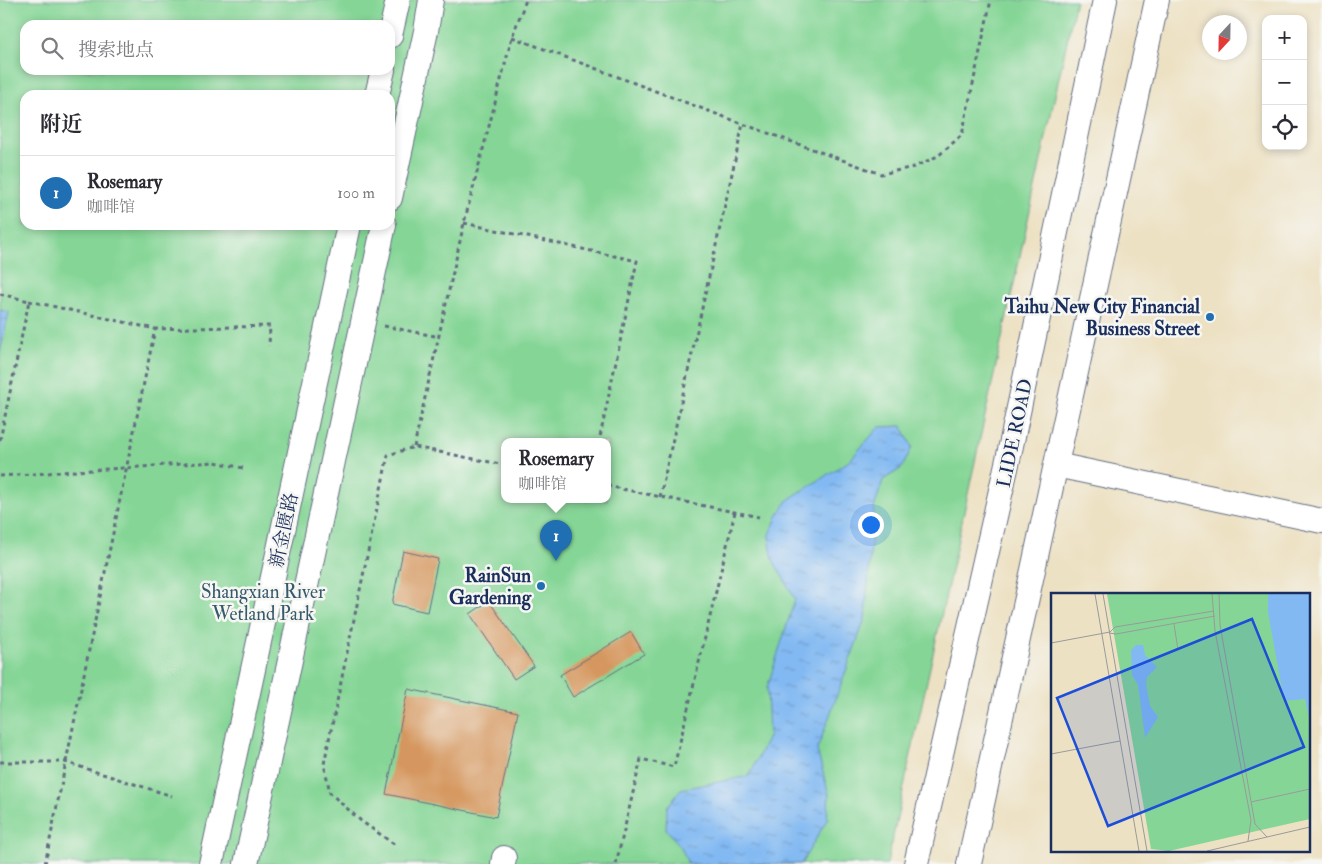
<!DOCTYPE html>
<html lang="zh">
<head>
<meta charset="utf-8">
<style>
  :root { --surface:#fff; --page:#f2f2f3; --text:#2b2b33; --muted:#7c7c81; --line:#e1e1e2; --accent:#1f6fb2 }
  body { margin:0; font-family:"IM FELL Double Pica","Noto Serif SC",serif; background:var(--page); color:var(--text) }
  .controls { position:absolute; right:15px; top:15px; display:grid; overflow:hidden; border-radius:10px; box-shadow:0 2px 8px #0003 }
  .controls button { width:45px; height:45px; display:grid; place-items:center; padding:0; border:0; border-bottom:1px solid var(--line); background:var(--surface); color:var(--text); font:25px sans-serif }
  .compass { position:absolute; left:1202px; top:15px; width:45px; height:45px; border-radius:50%; background:var(--surface); box-shadow:0 2px 8px #0003; rotate:202deg }
  .you { position:absolute; left:870px; top:524px; width:18px; height:18px; margin:-12px; border:4px solid #fff; border-radius:50%; background:#1a73e8; box-shadow:0 0 0 8px #1a73e833 }
  .badge { display:grid; place-items:center; width:32px; height:32px; border-radius:50%; background:var(--accent); color:#fff; font-size:16px; font-weight:700 }
  .pin { position:absolute; translate:-50% -41px; filter:drop-shadow(0 1px 2px #0008) }
  .pin::after { content:''; position:absolute; top:26px; width:18px; height:15px; background:inherit; clip-path:polygon(0 0,100% 0,50% 100%) }
  .popup { position:absolute; left:501px; top:438px; width:110px; height:65px; box-sizing:border-box; display:grid; place-content:center; border-radius:10px; background:var(--surface); filter:drop-shadow(0 1px 4px #0005); font-size:16px; white-space:nowrap; color:var(--muted) }
  .popup b { font-size:19px; color:var(--text) }
  .popup::after { content:''; position:absolute; left:50%; top:100%; margin-left:-10px; border:10px solid transparent; border-top-color:var(--surface) }
  .list { margin:0; padding:0; list-style:none }
  h2 { display:flex; justify-content:space-between; align-items:center; height:65px; margin:0; padding:0 20px; font-size:21px }
  h2 small { font-size:16px; font-weight:400; color:var(--muted) }
  .list li { display:grid; grid-template-columns:32px 1fr auto; gap:15px; align-items:center; box-sizing:border-box; height:75px; padding:0 20px; border-top:1px solid var(--line) }
  .list b { display:block; font-size:19px; white-space:nowrap }
  .list p { margin:0; font-size:16px; white-space:nowrap; color:var(--muted) }
  .list em { font-size:16px; font-style:normal; color:var(--muted) }
  .icon { flex:none; width:28px; height:28px; fill:none; stroke:currentColor; stroke-width:2; stroke-linecap:round; stroke-linejoin:round }
  .map { position:relative; flex:none; width:1322px; height:864px; overflow:hidden }
  .search { position:absolute; background:var(--surface); box-shadow:0 2px 8px #0003; left:20px; top:20px; width:375px; height:55px; display:flex; align-items:center; gap:12px; box-sizing:border-box; padding:0 18px; border-radius:15px; color:var(--muted); font-size:19px }
  .panel { position:absolute; background:var(--surface); box-shadow:0 2px 8px #0003; left:20px; top:90px; width:375px; height:140px; border-radius:15px }
  .map>svg:first-child { display:block }
  .park { fill:#85d696; stroke:#50827a; fill-rule:evenodd }
  .water { fill:url(#water-ripples); stroke:#4e74a8 }
  .building { fill:#d5975f }
  .lines { fill:none; stroke-linecap:round; stroke-linejoin:round }
  .minor-casing { stroke:#646d81; stroke-width:26 }
  .path { stroke:#646d81; stroke-width:3; stroke-dasharray:4 4; stroke-linecap:butt }
  .minor { stroke:#fff; stroke-width:24 }
  .poi-dot { fill:#1f6fb2; stroke:#f6f6f2; stroke-width:2 }
  .labels { text-anchor:middle; stroke-width:5; stroke-linejoin:round; paint-order:stroke }
  .poi-label { font-size:19px; font-weight:bold; fill:#1b2f5e; stroke:#f6f6f2; text-anchor:end }
  .street-label { font-size:19px; fill:#1b2f5e; stroke:#f6f6f2 }
  .park-label { font-size:19px; fill:#36596c; stroke:#f6f6f2 }
  .inset-road { fill:none; stroke:#999a9b; stroke-width:1 }
  .view { fill:#1d4ed8; fill-opacity:0.15; stroke:#1d4ed8; stroke-width:2.5 }
  .inset-edge { fill:none; stroke:#1b2f5e; stroke-width:2.5 }
</style>
</head>
<body>
<div class="map">
<svg width="1322" height="864" viewBox="0 0 1322 864">
  <defs>
    <pattern id="water-ripples" width="26" height="14" patternUnits="userSpaceOnUse" patternTransform="scale(1.25)"><rect width="26" height="14" fill="#82b9f2"/><path d="M2 4q2-2 4 0t4 0M15 11q2-2 4 0t4 0" fill="none" stroke="#6a97c7"/></pattern>
  </defs>
  <rect width="100%" height="100%" fill="#f6f6f2"/>
  <filter id="ink" filterUnits="userSpaceOnUse"><feTurbulence type="fractalNoise" baseFrequency=".02" numOctaves="2"/><feDisplacementMap in="SourceGraphic" scale="10" xChannelSelector="R" yChannelSelector="G"/><feConvolveMatrix kernelMatrix="1 2 1 2 8 2 1 2 1" color-interpolation-filters="sRGB"/></filter>
  <filter id="wash" filterUnits="userSpaceOnUse"><feTurbulence type="fractalNoise" baseFrequency=".0096" numOctaves="4" result="noise"/><feDisplacementMap in="SourceGraphic" scale="20" xChannelSelector="R" yChannelSelector="G"/><feGaussianBlur stdDeviation="1.12" result="paint"/><feColorMatrix in="noise" values="0 0 0 0 0 0 0 0 0 0 0 0 0 0 0 0 0 1.4 0 .05"/><feComposite in="paint" operator="in"/></filter>
  <g filter="url(#wash)">
    <rect width="100%" height="100%" fill="#ede1c3"/>
    <path class="park" d="M 0,0 L 1076,0 L 887,864 L 0,864 ZM 25,25 L 390,25 L 390,70 L 25,70 ZM 25,95 L 390,95 L 390,225 L 25,225 ZM 505,442 L 607,442 L 607,500 L 505,500 Z"/>
    <path class="water" d="M 0,310 L 9,312 L 0,353 Z
      M 902,426 L 912,447 L 902,468 L 883,480 L 874,509 L 865,619 L 817,750 L 829,795 L 827,820 L 801,864 L 688,864 L 681,847 L 666,829 L 667,807 L 681,789 L 749,776 L 769,735 L 767,688 L 795,599 L 773,560 L 769,537 L 777,516 L 789,499 L 849,461 L 879,427 Z"/>
    <g id="blocks">
      <path class="building" d="M 403,551 L 438,559 L 427,612 L 392,604 Z
        M 489,601 L 534,666 L 514,679 L 470,614 Z
        M 631,632 L 644,654 L 573,697 L 560,675 Z
        M 408,689 L 518,712 L 496,817 L 386,794 Z"/>
    </g>
  </g>
  <g filter="url(#ink)">
    <use href="#blocks" fill-opacity="0" stroke="#646d81" stroke-width="1"/>
    <g class="lines">
      <defs>
        <path id="minor" d="M 390,36 L 398,0
          M 377,95 L 383,70
          M 390,198 L 426,31 L 431,0
          M 1056,465 L 1322,521
          M 211,864 L 349,225
          M 246,864 L 384,225
          M 503,864 L 504,858
          M 916,864 L 1009,455 L 1105,0
          M 969,864 L 1157,0"/>
      </defs>
      <use href="#minor" class="minor-casing"/>
      <path class="path" d="M 512,37 L 743,124 L 881,174 L 914,167 L 938,156 L 962,135 L 991,0
        M 464,223 L 637,261 L 599,442
        M 0,294 L 29,301 L 0,440
        M 29,301 L 155,329 L 270,326 L 269,346
        M 384,326 L 440,337
        M 414,447 L 464,223 L 512,37 L 526,0
        M 0,476 L 215,462 L 243,468
        M 607,486 L 759,517
        M 660,497 L 743,124
        M 0,762 L 65,762 L 172,796
        M 394,844 L 361,821 L 330,793 L 324,764 L 388,455 L 414,447 L 505,465
        M 45,864 L 155,329
        M 616,864 L 641,759 L 674,767 L 735,512"/>
      <use href="#minor" class="minor"/>
    </g>
  </g>
  <g class="poi-dot">
    <circle cx="1210" cy="317" r="5"/>
    <circle cx="541" cy="586" r="5"/>
  </g>
  <g class="labels">
    <g class="poi-label">
      <text x="1200" y="313">Taihu New City Financial<tspan x="1200" dy="22">Business Street</tspan></text>
      <text x="531" y="582">RainSun<tspan x="531" dy="22">Gardening</tspan></text>
    </g>
    <g class="street-label">
      <text transform="translate(1014 433) rotate(-78)" y="7">LIDE ROAD</text>
      <text transform="translate(283 530) rotate(-78)" y="7">新金匮路</text>
    </g>
    <g class="park-label">
      <text x="263" y="598">Shangxian River<tspan x="263" dy="22">Wetland Park</tspan></text>
    </g>
  </g>
  <g transform="translate(1051 593)">
    <rect width="259" height="259" fill="#ede1c3"/>
    <path d="M 56,1 L 259,1 L 259,226 L 118,258 L 100,256 Z" fill="#85d696"/>
    <path d="M 217,1 L 259,1 L 259,129 L 254,106 L 233,108 L 217,19 ZM 85,52 L 92,52 L 94,62 L 106,74 L 96,84 L 95,91 L 99,113 L 107,124 L 94,145 L 87,92 L 81,82 L 80,57 Z" fill="#82b9f2"/>
    <path class="inset-road" d="M 44,1 L 88,258M 52,1 L 96,258M 161,1 L 164,38 L 200,227 L 197,248M 168,1 L 169,32 L 204,231 L 216,244M 123,31 L 127,57M 58,40 L 65,41 L 164,23M 0,50 L 59,39 L 64,34 L 163,18M 0,161 L 69,148M 200,209 L 259,196M 156,258 L 259,234"/>
    <path class="view" d="M 201,26 L 253,154 L 57,233 L 6,105 Z"/>
    <rect width="259" height="259" class="inset-edge"/>
  </g>
</svg>
<div class="controls">
<button>+</button>
<button>−</button>
<button><svg class="icon" aria-label="locate" viewBox="0 0 24 24"><circle cx="12" cy="12" r="6"/><path d="M12 2v4M12 18v4M2 12h4M18 12h4"/></svg></button>
</div>
<svg class="compass" viewBox="-18 -18 36 36"><path d="M0-13l5 13h-10z" fill="#e53935"/><path d="M0 13l5-13h-10z" fill="#7c7c81"/></svg>
<div class="you"></div>
<div class="pin badge" style="left:556px;top:561px">1</div>
<div class="popup"><b>Rosemary</b>咖啡馆</div>
<div class="search"><svg class="icon" aria-label="search" viewBox="0 0 24 24"><circle cx="10" cy="10" r="6"/><path d="M15 15l6 6"/></svg>搜索地点</div>
<section class="panel">
<h2>附近<small></small></h2>
<ul class="list">
<li><span class="badge">1</span><div><b>Rosemary</b><p>咖啡馆</p></div><em>100 m</em></li>
</ul>
</section>
</div>
</body>
</html>
